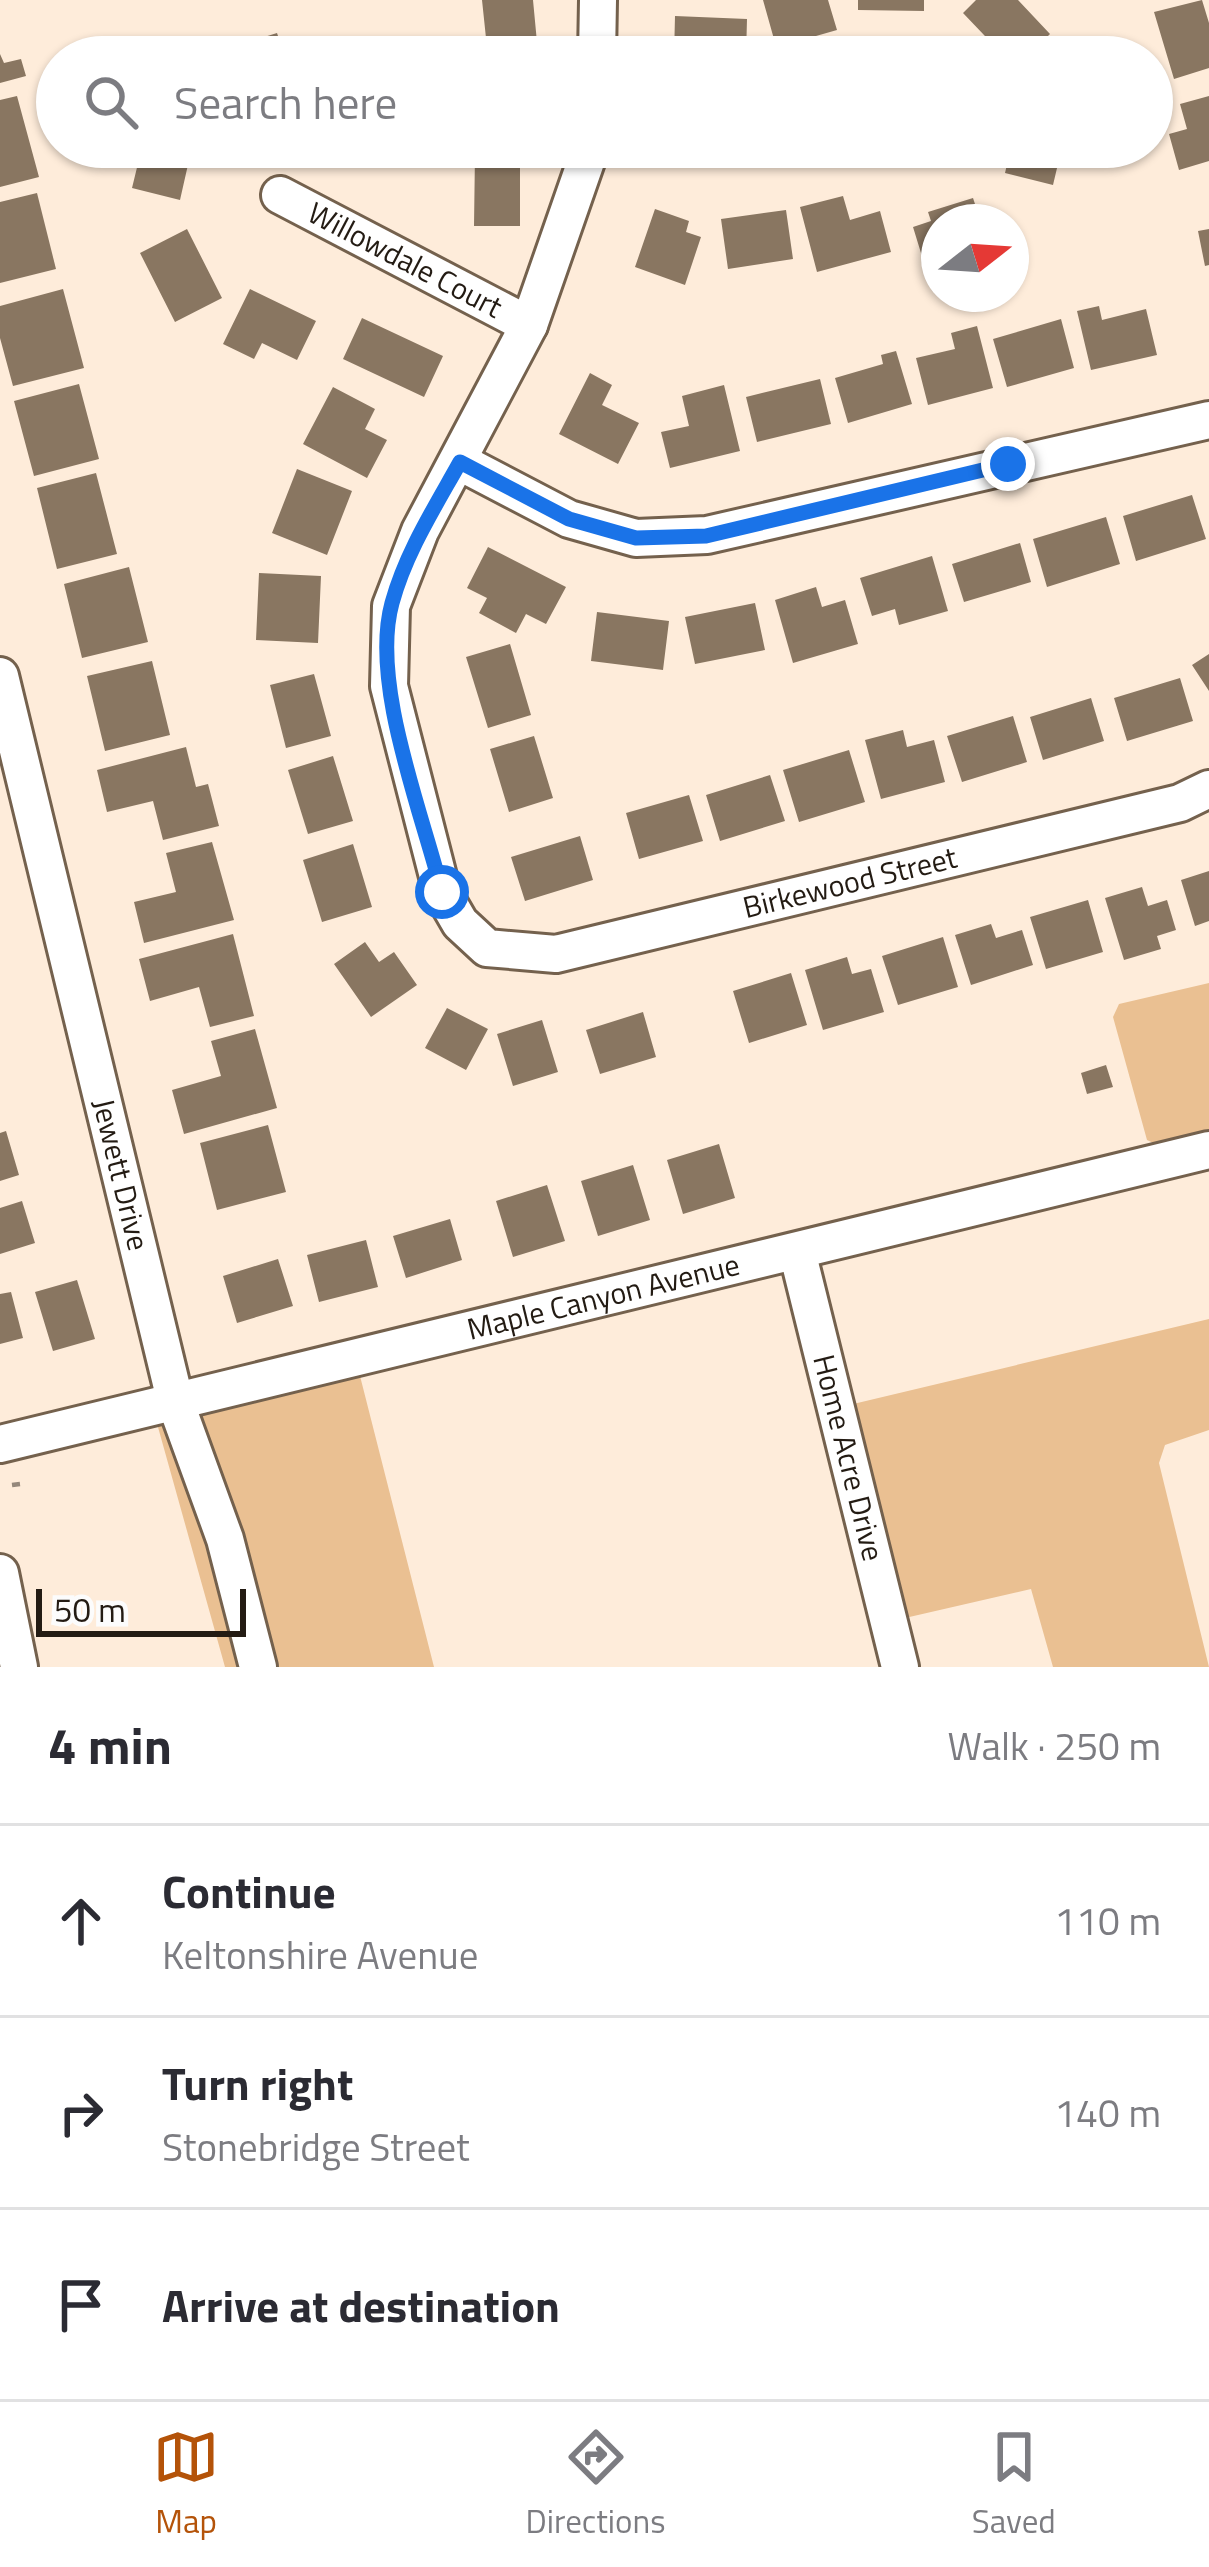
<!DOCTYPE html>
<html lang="en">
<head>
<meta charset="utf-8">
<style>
  :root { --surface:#fff; --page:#f7f7f7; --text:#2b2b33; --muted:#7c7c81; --line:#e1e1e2; --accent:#b45309 }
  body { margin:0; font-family:"Titillium Web",sans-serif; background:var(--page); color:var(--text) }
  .compass { position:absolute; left:921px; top:204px; width:108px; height:108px; border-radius:50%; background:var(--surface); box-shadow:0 3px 9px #0004; rotate:73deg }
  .scale { position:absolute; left:36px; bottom:30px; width:210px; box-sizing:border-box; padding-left:12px; border:6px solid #231b13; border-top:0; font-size:33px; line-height:42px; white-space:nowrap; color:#231b13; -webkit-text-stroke:9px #fcfcfc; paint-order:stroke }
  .stop { position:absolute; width:36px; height:36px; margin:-27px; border:9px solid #1a73e8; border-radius:50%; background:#fff }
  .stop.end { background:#1a73e8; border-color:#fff; box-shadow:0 3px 12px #0008 }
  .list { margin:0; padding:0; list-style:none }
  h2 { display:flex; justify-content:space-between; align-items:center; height:156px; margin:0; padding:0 48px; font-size:51px }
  h2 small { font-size:39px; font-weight:400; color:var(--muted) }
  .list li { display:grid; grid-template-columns:78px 1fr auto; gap:36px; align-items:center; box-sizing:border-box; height:192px; padding:0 48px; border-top:3px solid var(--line) }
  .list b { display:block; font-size:45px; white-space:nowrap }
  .list p { margin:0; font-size:39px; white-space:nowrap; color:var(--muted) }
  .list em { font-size:39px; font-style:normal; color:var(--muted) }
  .icon { flex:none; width:66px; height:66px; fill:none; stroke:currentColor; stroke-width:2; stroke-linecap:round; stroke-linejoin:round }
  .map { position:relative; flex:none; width:1209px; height:1667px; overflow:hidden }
  .search { position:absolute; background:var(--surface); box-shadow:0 3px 9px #0004; left:36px; right:36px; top:36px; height:132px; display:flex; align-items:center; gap:30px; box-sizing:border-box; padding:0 42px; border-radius:66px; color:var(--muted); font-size:45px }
  .sheet { height:732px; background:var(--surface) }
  nav { display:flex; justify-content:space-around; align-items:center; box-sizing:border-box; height:168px; border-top:3px solid var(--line); background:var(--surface); font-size:33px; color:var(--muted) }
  nav a { display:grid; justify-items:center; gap:6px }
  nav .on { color:var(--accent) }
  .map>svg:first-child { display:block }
  .green { fill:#eac092 }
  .building { fill:#897661 }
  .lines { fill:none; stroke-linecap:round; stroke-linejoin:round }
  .minor-casing { stroke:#74614d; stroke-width:42 }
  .path { stroke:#95887b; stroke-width:4.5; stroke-dasharray:12 6; stroke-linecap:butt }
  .minor { stroke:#fff; stroke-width:36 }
  .route { stroke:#1a73e8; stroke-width:15 }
  .labels { text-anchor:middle; stroke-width:9; stroke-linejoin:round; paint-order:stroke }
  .street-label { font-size:30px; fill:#231b13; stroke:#fcfcfc }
</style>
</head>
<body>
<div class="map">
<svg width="1209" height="1667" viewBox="0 0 1209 1667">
  <rect width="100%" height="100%" fill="#feecda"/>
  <path class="green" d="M 1209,983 L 1209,1135 L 1164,1148 L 1147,1140 L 1113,1017 L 1119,1004 Z
    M 1209,1319 L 1209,1430 L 1165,1445 L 1159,1463 L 1209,1667 L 1053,1667 L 1031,1589 L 905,1618 L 849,1405 Z
    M 359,1372 L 434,1667 L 225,1667 L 156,1420 Z"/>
  <path class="building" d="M 482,0 L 533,0 L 538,53 L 488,57 Z
    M 763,0 L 828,0 L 837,30 L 816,36 L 820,50 L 779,57 Z
    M 858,0 L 924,0 L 924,11 L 858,10 Z
    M 976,0 L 1018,0 L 1050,34 L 1027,57 L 1005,57 L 963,13 Z
    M 1202,0 L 1209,23 L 1209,68 L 1174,79 L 1154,12 Z
    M 675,16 L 747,19 L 746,57 L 674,57 Z
    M 277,33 L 285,57 L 204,57 L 204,56 Z
    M 0,54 L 4,63 L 21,59 L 26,76 L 0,83 Z
    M 17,96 L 39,177 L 0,187 L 0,100 Z
    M 1209,96 L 1209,161 L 1179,170 L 1169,134 L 1187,129 L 1180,104 Z
    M 142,147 L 192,147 L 180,200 L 132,188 Z
    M 1011,147 L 1062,147 L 1053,185 L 1005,173 Z
    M 475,153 L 520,153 L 520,226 L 474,226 Z
    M 37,193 L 56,269 L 0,283 L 0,202 Z
    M 843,196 L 850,220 L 880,211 L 891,252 L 817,272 L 800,207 Z
    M 973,198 L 981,222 L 939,222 L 939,262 L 925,266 L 913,227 L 931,221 L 928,212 Z
    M 655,209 L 689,221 L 686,232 L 701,237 L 685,285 L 635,267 Z
    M 786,210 L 793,259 L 728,269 L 721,219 Z
    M 187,229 L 222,298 L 175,322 L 140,253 Z
    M 1209,229 L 1209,265 L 1205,266 L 1198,231 Z
    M 63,289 L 84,368 L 13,386 L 0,338 L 0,306 Z
    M 250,289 L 316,321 L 297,360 L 262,343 L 254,359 L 223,344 Z
    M 1099,306 L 1102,320 L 1146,309 L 1157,355 L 1091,370 L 1077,311 Z
    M 362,318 L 443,356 L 424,397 L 343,359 Z
    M 1061,319 L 1074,368 L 1007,387 L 993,339 Z
    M 977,326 L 993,388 L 928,405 L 916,358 L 955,349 L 951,333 Z
    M 896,351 L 912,404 L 848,423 L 835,378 L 883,364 L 881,355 Z
    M 590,373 L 612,385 L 602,405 L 639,423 L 618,464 L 559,434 Z
    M 820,379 L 831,424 L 757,442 L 746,397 Z
    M 79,384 L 99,459 L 34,476 L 14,401 Z
    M 724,385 L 740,451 L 670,468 L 661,432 L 689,426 L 682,396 Z
    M 333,387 L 375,409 L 365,429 L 387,440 L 367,478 L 303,444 Z
    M 297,469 L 352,491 L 327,555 L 272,533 Z
    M 96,473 L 117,554 L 57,569 L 37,488 Z
    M 1192,495 L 1206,539 L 1136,561 L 1123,516 Z
    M 1106,517 L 1120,564 L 1047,587 L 1033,539 Z
    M 1020,543 L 1031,582 L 964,602 L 952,564 Z
    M 488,547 L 566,587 L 546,624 L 526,614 L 516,633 L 479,613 L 487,598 L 467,588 Z
    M 932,556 L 948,611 L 899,625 L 895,609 L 872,616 L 860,578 Z
    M 129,567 L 148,642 L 82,658 L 64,584 Z
    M 259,573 L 321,576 L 318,643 L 256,640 Z
    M 816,587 L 822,607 L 845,600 L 858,644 L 793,663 L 775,600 Z
    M 755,603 L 765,650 L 695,664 L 685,617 Z
    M 597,612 L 669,621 L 663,670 L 591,661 Z
    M 510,644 L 531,715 L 488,728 L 466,657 Z
    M 1209,654 L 1209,691 L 1192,665 Z
    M 152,661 L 170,735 L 105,751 L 87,676 Z
    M 314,674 L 331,736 L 286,748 L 270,685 Z
    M 1180,678 L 1193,721 L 1127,741 L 1114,698 Z
    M 1091,698 L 1104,741 L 1043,760 L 1030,717 Z
    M 1013,716 L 1027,762 L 962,782 L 947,736 Z
    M 903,730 L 907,747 L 934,740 L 945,782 L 881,799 L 865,740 Z
    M 534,736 L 553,798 L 509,812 L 490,749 Z
    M 186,747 L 196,787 L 208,784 L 219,826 L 163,840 L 153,801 L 107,812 L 97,770 Z
    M 849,750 L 865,802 L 799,822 L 783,770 Z
    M 333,756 L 353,821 L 308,834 L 288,770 Z
    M 770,775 L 785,821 L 720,841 L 706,795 Z
    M 689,795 L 703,841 L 639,859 L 626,813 Z
    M 580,836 L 593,880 L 525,901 L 511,857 Z
    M 212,842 L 234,920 L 144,943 L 134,902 L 176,892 L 166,853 Z
    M 353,844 L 372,907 L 322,922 L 303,860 Z
    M 1209,871 L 1209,921 L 1195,926 L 1181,880 Z
    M 1142,887 L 1148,906 L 1167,900 L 1176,930 L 1157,936 L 1161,949 L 1124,960 L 1105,898 Z
    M 1088,900 L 1103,952 L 1046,969 L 1030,917 Z
    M 991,924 L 996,938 L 1022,930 L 1033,965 L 971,985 L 955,935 Z
    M 233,934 L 254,1016 L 210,1027 L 199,987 L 150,1001 L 139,959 Z
    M 943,937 L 958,987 L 898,1005 L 882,956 Z
    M 365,942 L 379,962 L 394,952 L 417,985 L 371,1017 L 334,964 Z
    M 847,957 L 852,974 L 871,969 L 884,1012 L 823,1030 L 805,970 Z
    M 791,973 L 807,1025 L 749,1043 L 733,991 Z
    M 447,1008 L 488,1029 L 466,1070 L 425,1048 Z
    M 643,1012 L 656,1057 L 600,1074 L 586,1030 Z
    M 542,1020 L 558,1072 L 513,1086 L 497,1034 Z
    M 255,1029 L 277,1108 L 184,1134 L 172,1090 L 221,1076 L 211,1041 Z
    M 1106,1065 L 1113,1087 L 1087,1094 L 1081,1073 Z
    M 268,1125 L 286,1192 L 217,1210 L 200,1143 Z
    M 6,1131 L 19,1175 L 0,1181 L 0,1133 Z
    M 719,1144 L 735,1198 L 683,1214 L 667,1160 Z
    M 633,1165 L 650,1220 L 598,1236 L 581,1181 Z
    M 547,1185 L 565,1241 L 513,1257 L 496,1201 Z
    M 22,1201 L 35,1243 L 0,1254 L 0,1208 Z
    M 450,1219 L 462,1260 L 406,1278 L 393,1236 Z
    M 366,1240 L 378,1287 L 319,1302 L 307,1255 Z
    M 278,1259 L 293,1306 L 237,1323 L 223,1276 Z
    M 77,1280 L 95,1339 L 53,1351 L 35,1292 Z
    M 11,1292 L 23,1338 L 0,1344 L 0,1294 Z"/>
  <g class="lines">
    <defs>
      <g id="minor">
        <path d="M 597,57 L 598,0"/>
        <path id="s1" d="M 591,147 L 529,325 L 420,531 L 391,606 L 389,686 L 442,892 L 460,923 L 487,948 L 556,954 L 1180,803 L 1209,789"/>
        <path id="s2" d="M 280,195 L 529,325"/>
        <path d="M 460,462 L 569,519 L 636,538 L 707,535 L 1209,420"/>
        <path id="s3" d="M 0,676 L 176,1404 L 225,1539 L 258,1667"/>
        <path id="s4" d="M 797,1251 L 900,1667"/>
        <path id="s5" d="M 0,1444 L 1209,1150"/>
        <path d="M 0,1573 L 19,1667"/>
      </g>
    </defs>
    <use href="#minor" class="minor-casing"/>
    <path class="path" d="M 636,163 L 637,153
      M 12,1485 L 20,1484"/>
    <use href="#minor" class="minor"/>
  </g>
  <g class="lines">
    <path class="route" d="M 442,892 C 422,812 370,683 392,603 C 406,552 435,507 460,462 L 569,519 L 636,538 L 706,536 L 1008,464"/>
  </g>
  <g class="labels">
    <g class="street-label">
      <text dy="10" stroke="none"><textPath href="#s2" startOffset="141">Willowdale Court</textPath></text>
      <text dy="10" stroke="none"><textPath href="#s1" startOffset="1239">Birkewood Street</textPath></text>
      <text dy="10" stroke="none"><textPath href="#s3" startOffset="513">Jewett Drive</textPath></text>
      <text dy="10" stroke="none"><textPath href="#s5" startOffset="621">Maple Canyon Avenue</textPath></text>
      <text dy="10" stroke="none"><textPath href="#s4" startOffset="213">Home Acre Drive</textPath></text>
    </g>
  </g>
</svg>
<svg class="compass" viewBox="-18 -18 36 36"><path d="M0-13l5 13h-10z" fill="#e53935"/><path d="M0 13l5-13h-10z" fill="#7c7c81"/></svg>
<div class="scale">50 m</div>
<div class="stop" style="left:442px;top:892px"></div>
<div class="stop end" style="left:1008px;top:464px"></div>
<div class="search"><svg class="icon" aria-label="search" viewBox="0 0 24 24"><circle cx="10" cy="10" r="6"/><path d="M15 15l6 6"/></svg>Search here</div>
</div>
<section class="sheet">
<h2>4 min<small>Walk · 250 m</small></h2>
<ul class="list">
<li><svg class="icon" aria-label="ahead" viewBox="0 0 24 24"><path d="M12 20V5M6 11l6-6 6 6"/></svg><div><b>Continue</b><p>Keltonshire Avenue</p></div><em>110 m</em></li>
<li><svg class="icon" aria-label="right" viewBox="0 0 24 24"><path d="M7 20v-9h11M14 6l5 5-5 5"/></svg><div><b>Turn right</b><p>Stonebridge Street</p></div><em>140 m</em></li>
<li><svg class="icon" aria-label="arrive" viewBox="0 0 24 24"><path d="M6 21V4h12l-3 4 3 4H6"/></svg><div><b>Arrive at destination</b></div></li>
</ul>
</section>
<nav>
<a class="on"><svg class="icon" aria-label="map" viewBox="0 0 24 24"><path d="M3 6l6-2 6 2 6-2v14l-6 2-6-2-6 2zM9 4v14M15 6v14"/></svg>Map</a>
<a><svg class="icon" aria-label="directions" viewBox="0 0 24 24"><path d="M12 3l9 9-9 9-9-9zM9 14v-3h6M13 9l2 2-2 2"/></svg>Directions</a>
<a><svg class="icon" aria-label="saved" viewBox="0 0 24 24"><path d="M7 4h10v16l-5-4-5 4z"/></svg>Saved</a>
</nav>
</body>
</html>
